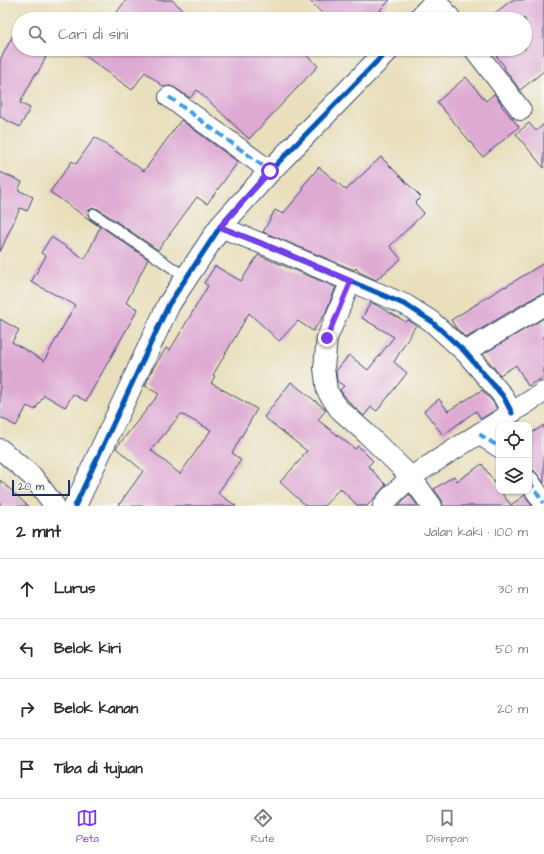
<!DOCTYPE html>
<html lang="id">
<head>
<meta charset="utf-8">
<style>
  :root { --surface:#fff; --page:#f7f7f7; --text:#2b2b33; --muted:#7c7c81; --line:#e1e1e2; --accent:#7c3aed }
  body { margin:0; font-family:"Architects Daughter",sans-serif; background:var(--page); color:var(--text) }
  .controls { position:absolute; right:12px; bottom:12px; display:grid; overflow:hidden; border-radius:8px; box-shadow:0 1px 3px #0004 }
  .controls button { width:36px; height:36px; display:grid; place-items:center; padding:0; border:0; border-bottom:1px solid var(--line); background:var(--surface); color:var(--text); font:20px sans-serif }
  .scale { position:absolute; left:12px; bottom:10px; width:58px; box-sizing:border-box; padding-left:4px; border:2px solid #1b2f5e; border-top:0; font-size:11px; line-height:14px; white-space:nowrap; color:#1b2f5e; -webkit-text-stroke:3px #f6f6f2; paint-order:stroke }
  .stop { position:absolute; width:12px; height:12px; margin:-9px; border:3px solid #7c3aed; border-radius:50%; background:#fff }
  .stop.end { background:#7c3aed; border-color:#fff; box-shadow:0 1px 4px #0008 }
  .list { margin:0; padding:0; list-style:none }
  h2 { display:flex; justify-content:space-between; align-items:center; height:52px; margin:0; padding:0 16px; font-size:17px }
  h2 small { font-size:13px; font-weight:400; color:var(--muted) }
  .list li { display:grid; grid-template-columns:26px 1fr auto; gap:12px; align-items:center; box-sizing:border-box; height:60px; padding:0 16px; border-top:1px solid var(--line) }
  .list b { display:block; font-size:15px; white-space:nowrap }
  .list em { font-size:13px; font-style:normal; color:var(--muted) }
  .icon { flex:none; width:22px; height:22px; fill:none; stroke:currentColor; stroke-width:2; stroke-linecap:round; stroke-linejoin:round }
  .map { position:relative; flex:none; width:544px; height:506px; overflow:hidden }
  .search { position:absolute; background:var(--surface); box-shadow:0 1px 3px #0004; left:12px; right:12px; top:12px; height:44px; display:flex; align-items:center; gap:10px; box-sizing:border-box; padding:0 14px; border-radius:22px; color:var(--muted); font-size:15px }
  .sheet { height:292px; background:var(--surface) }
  nav { display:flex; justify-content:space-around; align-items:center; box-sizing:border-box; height:56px; border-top:1px solid var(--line); background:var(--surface); font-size:11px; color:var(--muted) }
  nav a { display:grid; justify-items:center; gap:2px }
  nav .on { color:var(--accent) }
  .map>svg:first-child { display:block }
  .building { fill:#dea9d3; fill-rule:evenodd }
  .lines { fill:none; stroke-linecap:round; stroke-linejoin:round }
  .lane-casing { stroke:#3a496c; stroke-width:12 }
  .street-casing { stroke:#3a496c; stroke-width:22 }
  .secondary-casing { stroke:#3a496c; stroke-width:24 }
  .lane { stroke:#fff; stroke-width:10 }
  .street { stroke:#fff; stroke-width:20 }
  .secondary { stroke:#fff; stroke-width:22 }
  .quiet { stroke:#3b9de6; stroke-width:4; stroke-dasharray:8 4; stroke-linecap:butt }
  .cycleway-casing { stroke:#f6f6f2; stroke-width:8 }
  .cycleway { stroke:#0057b8; stroke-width:5 }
  .route { stroke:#7c3aed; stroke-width:5 }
</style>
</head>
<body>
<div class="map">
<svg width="544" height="506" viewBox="0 0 544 506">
  <rect width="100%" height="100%" fill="#f6f6f2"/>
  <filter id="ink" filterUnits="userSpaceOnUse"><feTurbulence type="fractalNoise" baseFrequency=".025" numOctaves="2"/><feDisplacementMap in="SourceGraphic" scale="8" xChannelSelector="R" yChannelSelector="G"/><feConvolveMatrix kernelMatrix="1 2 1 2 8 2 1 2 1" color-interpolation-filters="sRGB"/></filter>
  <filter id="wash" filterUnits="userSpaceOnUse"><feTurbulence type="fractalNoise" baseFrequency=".012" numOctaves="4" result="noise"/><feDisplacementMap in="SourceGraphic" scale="16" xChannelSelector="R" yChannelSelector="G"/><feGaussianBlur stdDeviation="0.9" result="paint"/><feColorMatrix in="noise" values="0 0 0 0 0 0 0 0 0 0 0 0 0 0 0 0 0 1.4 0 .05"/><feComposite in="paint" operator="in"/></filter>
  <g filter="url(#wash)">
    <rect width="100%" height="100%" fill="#e9dfbc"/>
    <g id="blocks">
      <path class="building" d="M 126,0 L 172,0 L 183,10 L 175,19 L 112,19 Z
        M 309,0 L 390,0 L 380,10 L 389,19 L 328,19 Z
        M 512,0 L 544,0 L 544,71 L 520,90 L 504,68 L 505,67 L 491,49 L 525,49 L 525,19 L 487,19 Z
        M 19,24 L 19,49 L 50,49 L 37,74 L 36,73 L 20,103 L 30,108 L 20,127 L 0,117 L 0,60 Z
        M 76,49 L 300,49 L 318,66 L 249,139 L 197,90 L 190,98 L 175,88 L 170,86 L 164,87 L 145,72 L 132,90 Z
        M 466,77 L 486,101 L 494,94 L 502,104 L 501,105 L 519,127 L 483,157 L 437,102 Z
        M 181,120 L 238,162 L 207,204 L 197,197 L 158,250 L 98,209 L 94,208 L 89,210 L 88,214 L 90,219 L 148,259 L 126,303 L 138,309 L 86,401 L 73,394 L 65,407 L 44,395 L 35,410 L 27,406 L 16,426 L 0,417 L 0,319 L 19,330 L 12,342 L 44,361 L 75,305 L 31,282 L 46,256 L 41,253 L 51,237 L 85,259 L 100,227 L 50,192 L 72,161 L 76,164 L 95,137 L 144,171 Z
        M 529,123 L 536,131 L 544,124 L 544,168 L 516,134 Z
        M 381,157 L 421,197 L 415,203 L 424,213 L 390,246 L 401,259 L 376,280 L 359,272 L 356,268 L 354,270 L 263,232 L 275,210 L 283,214 L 304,189 L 302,187 L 319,167 L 346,190 Z
        M 0,172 L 22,182 L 18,190 L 33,197 L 27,211 L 20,208 L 0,252 Z
        M 258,255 L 336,287 L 325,314 L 313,331 L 298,321 L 279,341 L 249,313 L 213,375 L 215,376 L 211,383 L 257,409 L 232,453 L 241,460 L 218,493 L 236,506 L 118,506 L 143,471 L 116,448 L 159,394 L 145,386 L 152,370 L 166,348 L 170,350 L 208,286 L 204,283 L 215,266 L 241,281 ZM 181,414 L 211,430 L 180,474 L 151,450 Z
        M 544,263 L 544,294 L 538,295 L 466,338 L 457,329 L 451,320 L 505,286 L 505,287 Z
        M 371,302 L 406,322 L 408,320 L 416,325 L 394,362 L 407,373 L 377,411 L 371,407 L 364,416 L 348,401 L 340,390 L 344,386 L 337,381 L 336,371 L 349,355 L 368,370 L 394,337 L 362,318 Z
        M 544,318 L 544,377 L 528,386 L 516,365 L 500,375 L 483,354 Z
        M 291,382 L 324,408 L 326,410 L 318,420 L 355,449 L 358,446 L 373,461 L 368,466 L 386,485 L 367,506 L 358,506 L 340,488 L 324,506 L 306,506 L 280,482 L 303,457 L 302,456 L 307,451 L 264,417 Z
        M 482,390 L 493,402 L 497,409 L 481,419 L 476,411 L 443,435 L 424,411 L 439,399 L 448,411 Z
        M 544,425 L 544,483 L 538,475 L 533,470 L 529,465 L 529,435 Z
        M 482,464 L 499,489 L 499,491 L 500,491 L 511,505 L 525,495 L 532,506 L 443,506 L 442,500 L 434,489 L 454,476 L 457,481 Z
        M 0,480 L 28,506 L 0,506 Z
        M 409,494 L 418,506 L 398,506 L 399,505 Z"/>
    </g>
  </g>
  <g filter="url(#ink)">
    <use href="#blocks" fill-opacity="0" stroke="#3a496c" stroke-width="1"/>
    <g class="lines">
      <defs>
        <path id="lane" d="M 94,214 L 187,278"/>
        <path id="street" d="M 437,1 L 451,19
          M 474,49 L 521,110
          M 169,97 L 270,171
          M 220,227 L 273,248 L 406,305 L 431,321 L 465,352 L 503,396 L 512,413
          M 351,281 L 327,338 L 324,368 L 327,391 L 339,409 L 367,434 L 411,477 L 432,506
          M 465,352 L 544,305
          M 479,434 L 499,447
          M 0,449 L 33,477 L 55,506
          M 529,481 L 544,503
          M 383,506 L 390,497 L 411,477 L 544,392"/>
        <path id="secondary" d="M 419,19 L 437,0
          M 75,506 L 169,304 L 220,227 L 270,171 L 389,49"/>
      </defs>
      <use href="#lane" class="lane-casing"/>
      <use href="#street" class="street-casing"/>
      <use href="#secondary" class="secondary-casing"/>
      <use href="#lane" class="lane"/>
      <use href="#street" class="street"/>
      <use href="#secondary" class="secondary"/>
      <path class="quiet" d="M 169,97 L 270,171
        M 479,434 L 499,447
        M 529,481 L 544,503"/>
      <defs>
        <path id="cycleway" d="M 220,227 L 273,248 L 406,305 L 431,321 L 465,352 L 503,396 L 512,413
          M 75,506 L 169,304 L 220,227 L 270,171 L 389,49"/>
      </defs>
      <use href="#cycleway" class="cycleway-casing"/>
      <use href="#cycleway" class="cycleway"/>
    </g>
  </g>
  <g class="lines" filter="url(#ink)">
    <path class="route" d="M 270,171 L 220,227 L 273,248 L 351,281 L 327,338"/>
  </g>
</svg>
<div class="controls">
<button><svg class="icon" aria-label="locate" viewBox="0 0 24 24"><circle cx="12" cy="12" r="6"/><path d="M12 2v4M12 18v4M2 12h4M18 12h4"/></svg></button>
<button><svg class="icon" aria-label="layers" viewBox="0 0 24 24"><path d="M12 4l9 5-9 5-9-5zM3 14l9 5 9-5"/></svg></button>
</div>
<div class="scale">20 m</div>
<div class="stop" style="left:270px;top:171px"></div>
<div class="stop end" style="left:327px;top:338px"></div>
<div class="search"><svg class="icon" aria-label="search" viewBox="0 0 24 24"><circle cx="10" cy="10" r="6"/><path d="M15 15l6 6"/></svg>Cari di sini</div>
</div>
<section class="sheet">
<h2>2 mnt<small>Jalan kaki · 100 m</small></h2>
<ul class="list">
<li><svg class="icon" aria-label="ahead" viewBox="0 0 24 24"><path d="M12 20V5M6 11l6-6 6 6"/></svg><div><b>Lurus</b></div><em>30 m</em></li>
<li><svg class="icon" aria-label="left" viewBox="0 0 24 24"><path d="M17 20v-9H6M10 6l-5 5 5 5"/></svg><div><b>Belok kiri</b></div><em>50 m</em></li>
<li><svg class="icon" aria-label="right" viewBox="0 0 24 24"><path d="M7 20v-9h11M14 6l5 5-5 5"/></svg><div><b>Belok kanan</b></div><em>20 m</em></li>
<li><svg class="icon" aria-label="arrive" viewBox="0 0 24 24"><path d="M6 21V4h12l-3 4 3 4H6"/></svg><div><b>Tiba di tujuan</b></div></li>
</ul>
</section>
<nav>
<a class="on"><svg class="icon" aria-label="map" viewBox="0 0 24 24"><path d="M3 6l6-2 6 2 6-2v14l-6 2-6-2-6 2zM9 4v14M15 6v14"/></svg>Peta</a>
<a><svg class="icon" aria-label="directions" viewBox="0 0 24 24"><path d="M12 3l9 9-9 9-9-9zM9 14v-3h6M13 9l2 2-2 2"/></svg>Rute</a>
<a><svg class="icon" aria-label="saved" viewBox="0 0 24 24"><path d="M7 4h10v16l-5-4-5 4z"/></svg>Disimpan</a>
</nav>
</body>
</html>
